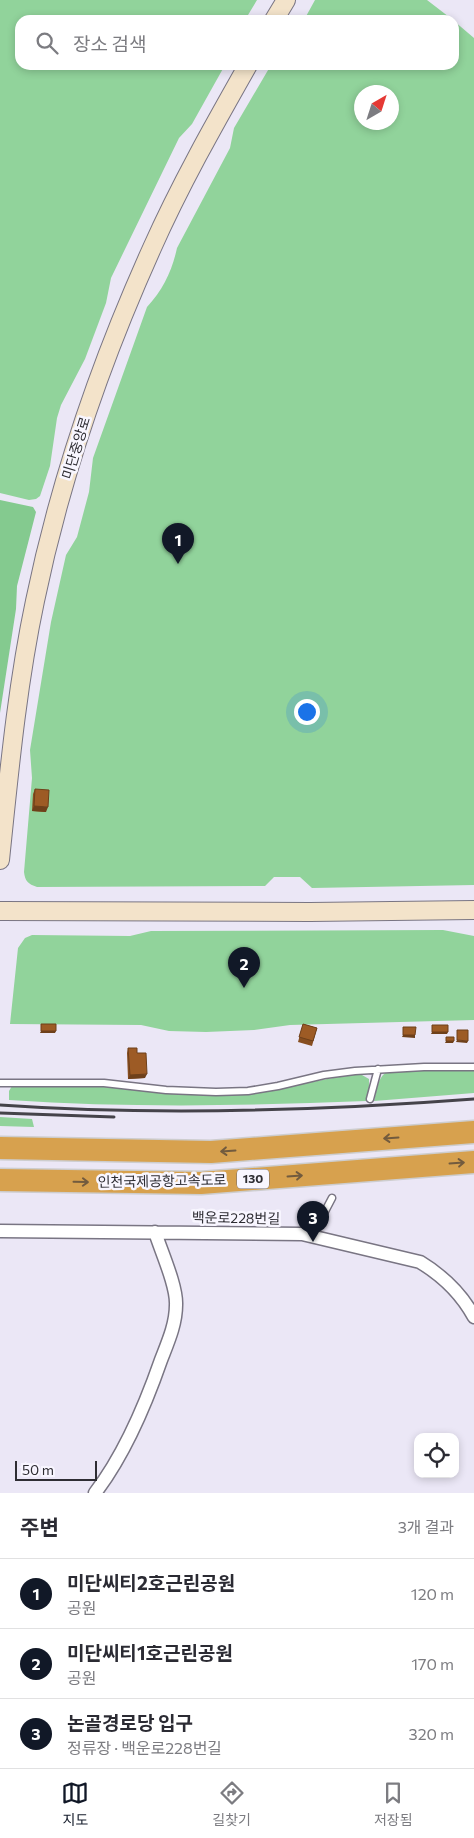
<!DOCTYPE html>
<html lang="ko">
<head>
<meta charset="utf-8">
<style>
  :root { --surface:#fff; --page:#f7f7f7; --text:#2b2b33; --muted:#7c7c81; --line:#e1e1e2; --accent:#111827 }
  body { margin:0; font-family:Commissioner,"Noto Sans KR",sans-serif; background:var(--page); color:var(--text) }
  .controls { position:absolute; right:15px; bottom:15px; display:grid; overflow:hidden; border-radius:10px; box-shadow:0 2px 8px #0003 }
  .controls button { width:45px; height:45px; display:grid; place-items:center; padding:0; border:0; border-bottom:1px solid var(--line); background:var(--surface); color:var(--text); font:25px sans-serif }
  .compass { position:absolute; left:354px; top:85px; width:45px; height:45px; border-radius:50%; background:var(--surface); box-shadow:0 2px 8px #0003; rotate:39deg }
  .scale { position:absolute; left:15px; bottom:12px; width:82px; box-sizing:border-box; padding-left:5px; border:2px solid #2e2d33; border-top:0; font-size:14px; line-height:18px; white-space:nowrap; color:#2e2d33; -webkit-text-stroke:4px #f8f6ff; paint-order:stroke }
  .you { position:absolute; left:306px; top:711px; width:18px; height:18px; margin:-12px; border:4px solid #fff; border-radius:50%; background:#1a73e8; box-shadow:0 0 0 8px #1a73e833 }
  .badge { display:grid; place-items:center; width:32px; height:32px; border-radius:50%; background:var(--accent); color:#fff; font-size:16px; font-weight:700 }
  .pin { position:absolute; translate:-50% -41px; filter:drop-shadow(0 1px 2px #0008) }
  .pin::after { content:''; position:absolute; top:26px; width:18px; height:15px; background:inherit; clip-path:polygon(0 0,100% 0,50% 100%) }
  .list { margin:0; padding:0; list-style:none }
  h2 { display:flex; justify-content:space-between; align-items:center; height:65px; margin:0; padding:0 20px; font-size:21px }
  h2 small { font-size:16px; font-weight:400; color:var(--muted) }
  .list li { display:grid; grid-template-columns:32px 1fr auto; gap:15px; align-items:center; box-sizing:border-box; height:70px; padding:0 20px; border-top:1px solid var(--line) }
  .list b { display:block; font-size:19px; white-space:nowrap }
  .list p { margin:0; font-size:16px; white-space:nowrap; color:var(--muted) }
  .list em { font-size:16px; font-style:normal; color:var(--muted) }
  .icon { flex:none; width:28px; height:28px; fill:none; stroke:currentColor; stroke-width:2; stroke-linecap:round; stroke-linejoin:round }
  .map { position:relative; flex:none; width:474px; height:1493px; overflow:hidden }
  .search { position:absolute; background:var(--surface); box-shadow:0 2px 8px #0003; left:15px; right:15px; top:15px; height:55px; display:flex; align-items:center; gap:12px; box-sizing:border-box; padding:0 18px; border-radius:15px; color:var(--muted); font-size:19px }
  .sheet { height:275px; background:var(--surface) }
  nav { display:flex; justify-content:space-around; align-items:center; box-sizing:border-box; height:70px; border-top:1px solid var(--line); background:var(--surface); font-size:14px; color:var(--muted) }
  nav a { display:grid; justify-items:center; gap:2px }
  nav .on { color:var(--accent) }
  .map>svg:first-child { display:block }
  .green { fill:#91d39b; fill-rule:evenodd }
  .forest { fill:#84ca8f }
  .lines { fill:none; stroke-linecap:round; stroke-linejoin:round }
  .lane-casing { stroke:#797583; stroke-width:9 }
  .street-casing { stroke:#797583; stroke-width:15 }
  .secondary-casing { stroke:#797583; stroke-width:20 }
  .highway-casing { stroke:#cdcdce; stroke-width:25 }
  .lane { stroke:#fff; stroke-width:6 }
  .street { stroke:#fff; stroke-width:12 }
  .secondary { stroke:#f3e3ca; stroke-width:18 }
  .highway { stroke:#d7a14e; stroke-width:22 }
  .rail { stroke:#45434a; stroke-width:3 }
  .wall { fill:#874e20 }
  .shaded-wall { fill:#6e401a }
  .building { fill:#9d5b25; stroke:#6e401a }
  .oneway { stroke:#725b3e }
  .labels { text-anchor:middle; stroke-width:5; stroke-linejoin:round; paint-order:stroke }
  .shield { fill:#f8f6ff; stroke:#6b6970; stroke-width:1 }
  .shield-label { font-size:12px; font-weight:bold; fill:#2e2d33 }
  .street-label { font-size:14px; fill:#2e2d33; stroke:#f8f6ff }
</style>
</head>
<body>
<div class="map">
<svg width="474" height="1493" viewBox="0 0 474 1493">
  <rect width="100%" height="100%" fill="#ebe7f6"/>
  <path class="green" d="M 0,0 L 257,0 L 245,20 L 20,20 L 20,65 L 225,65 L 192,124 L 179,138 L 111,278 L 106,303 L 85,359 L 61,405 L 57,418 L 50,466 L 40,496 L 36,499 L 29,500 L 0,493 Z
    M 315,0 L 427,0 L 453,20 L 304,20 Z
    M 454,21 L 474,38 L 474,885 L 312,888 L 300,877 L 274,877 L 265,886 L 37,887 C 28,884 25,881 24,872 L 32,778 L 30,750 L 51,622 L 66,555 L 77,537 L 89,492 L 93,458 L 147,307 C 163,290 172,271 177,248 L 230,148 L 234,128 L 271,65 L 454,65 ZM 362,92 L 392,92 L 392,122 L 362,122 Z
    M 443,930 L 474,936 L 474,1020 L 290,1025 L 254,1030 L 206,1032 L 169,1031 L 141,1025 L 10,1024 L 18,948 L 25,938 L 32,935 L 130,936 L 151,931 Z
    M 474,1069 L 474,1093 L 374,1101 C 377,1090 378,1075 389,1071 Z
    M 354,1075 L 362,1075 L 369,1079 L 369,1089 L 366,1101 C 247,1106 128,1108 9,1100 L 9,1091 L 12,1086 C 47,1084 84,1083 119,1087 C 151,1091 182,1095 214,1095 C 262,1095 306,1081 354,1075 Z
    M 0,1117 L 32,1119 L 34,1127 L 0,1126 Z"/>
  <path class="forest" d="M 0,500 L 33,507 L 36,512 L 17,586 L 16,609 L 0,713 Z"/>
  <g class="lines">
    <defs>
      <path id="lane" d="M 0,1083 L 104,1083 L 166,1090 L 216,1092 L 248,1091 L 278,1086 L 324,1075 L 355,1071 L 424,1067 L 474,1067
        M 370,1099 L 378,1069
        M 312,1236 L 332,1198"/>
      <path id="street" d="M 0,1231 L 302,1234 L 420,1262 C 443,1276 461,1293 474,1317
        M 95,1493 C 125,1454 145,1406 161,1360 C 168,1342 176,1324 176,1305 C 177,1286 161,1251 155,1232"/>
      <path id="secondary" d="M 274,20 L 286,0
        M 0,860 C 9,773 17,686 35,601 C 60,480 101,361 152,248 C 180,185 214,125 248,65
        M 0,911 L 310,912 L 474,910"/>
      <path id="highway" d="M 0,1148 L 211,1152 L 474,1132
        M 0,1180 L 201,1183 L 474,1162"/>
    </defs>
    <use href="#lane" class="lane-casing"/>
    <use href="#street" class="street-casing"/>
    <use href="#secondary" class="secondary-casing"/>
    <use href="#highway" class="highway-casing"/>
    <use href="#lane" class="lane"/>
    <use href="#street" class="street"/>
    <use href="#secondary" class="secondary"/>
    <use href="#highway" class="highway"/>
    <path class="rail" d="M 0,1105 C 158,1116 316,1111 474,1099
      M 0,1113 L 114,1117"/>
  </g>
  <path class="wall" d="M 35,789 L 46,812 L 32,811 L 33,794 Z
    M 303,1024 L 317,1028 L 312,1046 L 298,1042 Z
    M 128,1048 L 137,1053 L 145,1078 L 128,1079 L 127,1053 Z"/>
  <path class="shaded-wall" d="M 34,806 L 48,807 L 46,812 L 32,811 Z
    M 41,1031 L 56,1031 L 55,1033 L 40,1033 Z
    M 432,1032 L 448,1032 L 447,1034 L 431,1034 Z
    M 403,1035 L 415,1035 L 415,1038 L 402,1037 Z
    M 457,1040 L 468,1041 L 467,1043 L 456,1042 Z
    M 446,1041 L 454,1041 L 453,1043 L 445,1043 Z
    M 147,1074 L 145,1078 L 128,1079 L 130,1075 Z"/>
  <path class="building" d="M 35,789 L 49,790 L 48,807 L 34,806 Z
    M 41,1024 L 56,1024 L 56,1031 L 41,1031 Z
    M 303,1024 L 317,1028 L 313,1041 L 299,1037 Z
    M 432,1025 L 448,1025 L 448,1032 L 432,1032 Z
    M 403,1027 L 416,1027 L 415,1035 L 403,1035 Z
    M 457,1030 L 468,1030 L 468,1041 L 457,1040 Z
    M 446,1037 L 454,1037 L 454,1041 L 446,1041 Z
    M 128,1048 L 137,1048 L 137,1053 L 146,1053 L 147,1074 L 130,1075 Z"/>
  <defs><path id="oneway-shaft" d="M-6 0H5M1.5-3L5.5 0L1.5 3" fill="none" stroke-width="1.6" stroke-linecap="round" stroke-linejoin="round" transform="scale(1.25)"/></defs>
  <g class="oneway">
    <use href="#oneway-shaft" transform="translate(391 1138) rotate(176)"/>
    <use href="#oneway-shaft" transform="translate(228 1151) rotate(176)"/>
    <use href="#oneway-shaft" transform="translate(457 1163) rotate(-4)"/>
    <use href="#oneway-shaft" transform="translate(295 1176) rotate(-4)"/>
    <use href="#oneway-shaft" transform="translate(81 1182) rotate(1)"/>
  </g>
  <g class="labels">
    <rect class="shield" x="237" y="1169.5" width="32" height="19" rx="4"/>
    <g class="shield-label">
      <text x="253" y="1183">130</text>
    </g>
    <g class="street-label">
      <text transform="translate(76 448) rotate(-73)" y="5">미단중앙로</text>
      <text transform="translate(162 1181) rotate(-1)" y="5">인천국제공항고속도로</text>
      <text transform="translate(236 1218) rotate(1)" y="5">백운로228번길</text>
    </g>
  </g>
</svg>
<div class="controls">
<button><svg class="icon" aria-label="locate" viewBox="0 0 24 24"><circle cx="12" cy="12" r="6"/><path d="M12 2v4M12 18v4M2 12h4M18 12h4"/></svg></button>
</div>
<svg class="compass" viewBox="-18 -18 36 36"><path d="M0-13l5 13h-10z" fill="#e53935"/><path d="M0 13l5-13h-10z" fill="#7c7c81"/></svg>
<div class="scale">50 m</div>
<div class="you"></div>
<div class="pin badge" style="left:178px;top:564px">1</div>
<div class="pin badge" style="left:244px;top:988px">2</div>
<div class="pin badge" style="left:313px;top:1242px">3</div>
<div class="search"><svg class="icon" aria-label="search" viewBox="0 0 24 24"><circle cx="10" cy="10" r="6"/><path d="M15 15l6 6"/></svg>장소 검색</div>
</div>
<section class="sheet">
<h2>주변<small>3개 결과</small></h2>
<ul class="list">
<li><span class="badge">1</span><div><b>미단씨티2호근린공원</b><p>공원</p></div><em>120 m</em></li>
<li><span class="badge">2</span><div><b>미단씨티1호근린공원</b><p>공원</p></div><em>170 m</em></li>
<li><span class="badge">3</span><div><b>논골경로당 입구</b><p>정류장 · 백운로228번길</p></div><em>320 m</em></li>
</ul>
</section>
<nav>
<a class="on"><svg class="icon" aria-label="map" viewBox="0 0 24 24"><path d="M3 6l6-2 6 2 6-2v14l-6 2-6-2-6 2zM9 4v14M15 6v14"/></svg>지도</a>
<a><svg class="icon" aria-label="directions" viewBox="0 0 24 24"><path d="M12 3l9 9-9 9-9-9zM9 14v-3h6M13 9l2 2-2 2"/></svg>길찾기</a>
<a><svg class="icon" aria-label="saved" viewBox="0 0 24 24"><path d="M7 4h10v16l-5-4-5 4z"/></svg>저장됨</a>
</nav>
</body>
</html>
